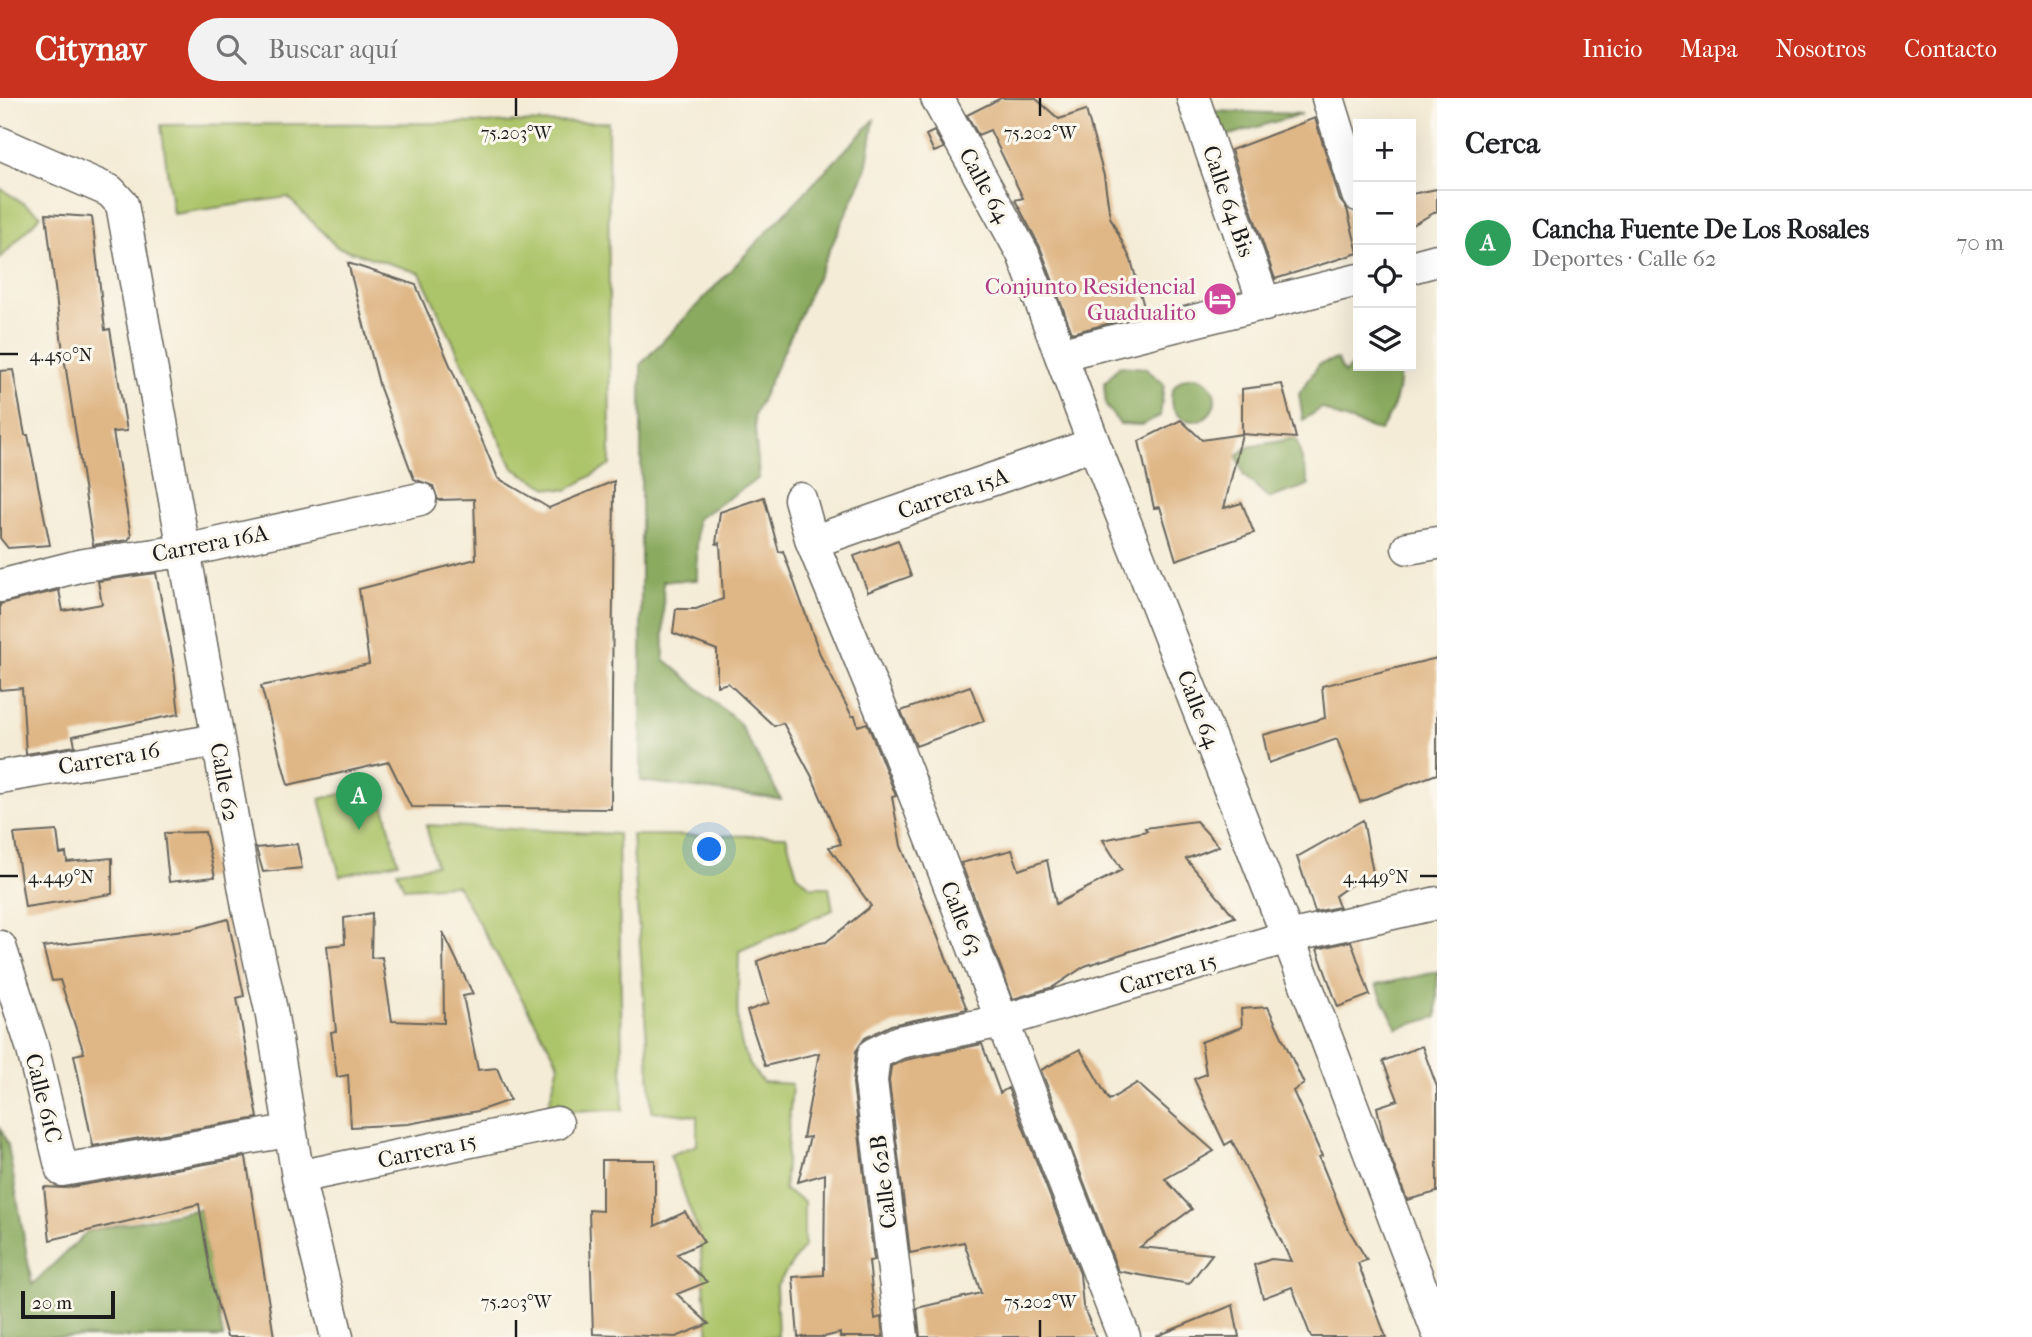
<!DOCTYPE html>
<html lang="es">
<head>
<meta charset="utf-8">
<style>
  :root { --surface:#fff; --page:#f2f2f2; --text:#202124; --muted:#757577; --line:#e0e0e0; --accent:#c8321e }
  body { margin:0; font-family:"IM FELL French Canon",serif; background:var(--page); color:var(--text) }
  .controls { position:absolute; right:21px; top:21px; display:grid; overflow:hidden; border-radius:0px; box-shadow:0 7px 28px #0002 }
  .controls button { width:63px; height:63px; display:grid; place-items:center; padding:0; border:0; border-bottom:2px solid var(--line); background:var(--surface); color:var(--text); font:35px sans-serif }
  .scale { position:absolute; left:21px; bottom:18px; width:94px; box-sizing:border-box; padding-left:7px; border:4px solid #1c1c1c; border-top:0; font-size:19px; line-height:24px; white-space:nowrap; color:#1c1c1c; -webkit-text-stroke:5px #fbf7ec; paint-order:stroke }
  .you { position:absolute; left:710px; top:752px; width:24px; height:24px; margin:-18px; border:5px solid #fff; border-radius:50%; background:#1a73e8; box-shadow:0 0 0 10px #1a73e833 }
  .badge { display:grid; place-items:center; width:46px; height:46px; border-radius:50%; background:var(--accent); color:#fff; font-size:23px; font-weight:700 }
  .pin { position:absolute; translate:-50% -58px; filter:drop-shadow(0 2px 4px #0008) }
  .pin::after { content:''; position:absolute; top:37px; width:24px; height:21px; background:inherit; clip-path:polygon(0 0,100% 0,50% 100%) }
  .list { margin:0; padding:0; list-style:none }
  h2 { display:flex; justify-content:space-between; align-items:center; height:91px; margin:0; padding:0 28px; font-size:30px }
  h2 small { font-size:23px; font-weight:400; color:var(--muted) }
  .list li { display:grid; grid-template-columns:46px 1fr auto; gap:21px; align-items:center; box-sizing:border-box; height:105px; padding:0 28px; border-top:2px solid var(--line) }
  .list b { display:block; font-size:26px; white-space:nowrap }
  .list p { margin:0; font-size:23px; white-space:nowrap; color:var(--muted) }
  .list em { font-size:23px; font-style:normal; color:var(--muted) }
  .icon { flex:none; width:38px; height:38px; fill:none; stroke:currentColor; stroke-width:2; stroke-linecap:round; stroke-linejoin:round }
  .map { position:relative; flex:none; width:1437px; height:1239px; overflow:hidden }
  header { display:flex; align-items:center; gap:42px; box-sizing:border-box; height:98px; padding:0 35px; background:var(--accent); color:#fff }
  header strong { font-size:33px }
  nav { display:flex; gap:38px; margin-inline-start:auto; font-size:24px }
  .search { width:490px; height:63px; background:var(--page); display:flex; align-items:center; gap:18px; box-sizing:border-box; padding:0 24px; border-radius:38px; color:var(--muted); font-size:26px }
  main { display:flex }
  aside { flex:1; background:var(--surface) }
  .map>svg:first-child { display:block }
  .green { fill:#adc56a; stroke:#647043; stroke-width:2 }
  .forest { fill:#8aaa5e; stroke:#53633d; stroke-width:2 }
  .building { fill:#dfb685 }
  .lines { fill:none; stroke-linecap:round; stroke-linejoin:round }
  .minor-casing { stroke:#68655d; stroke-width:35 }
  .minor { stroke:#fff; stroke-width:32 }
  .ticks { fill:none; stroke:#1c1c1c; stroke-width:2.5 }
  .labels { text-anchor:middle; stroke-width:6; stroke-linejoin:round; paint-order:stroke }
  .street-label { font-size:23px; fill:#1c1c1c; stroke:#fbf7ec }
  .hotel-label { font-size:23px; fill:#b23c85; stroke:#fbf7ec; text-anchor:end }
  .ticks-label { font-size:18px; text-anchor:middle; fill:#1c1c1c; stroke:#fbf7ec; stroke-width:6; stroke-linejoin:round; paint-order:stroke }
</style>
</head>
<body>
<header>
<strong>Citynav</strong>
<div class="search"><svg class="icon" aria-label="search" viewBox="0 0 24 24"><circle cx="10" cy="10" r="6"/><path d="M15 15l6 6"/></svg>Buscar aquí</div>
<nav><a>Inicio</a><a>Mapa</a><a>Nosotros</a><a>Contacto</a></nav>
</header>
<main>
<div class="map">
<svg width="1437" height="1239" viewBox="0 0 1437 1239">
  <rect width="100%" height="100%" fill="#fbf7ec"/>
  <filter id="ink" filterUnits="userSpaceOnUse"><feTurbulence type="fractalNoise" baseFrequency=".0143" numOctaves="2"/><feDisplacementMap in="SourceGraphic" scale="14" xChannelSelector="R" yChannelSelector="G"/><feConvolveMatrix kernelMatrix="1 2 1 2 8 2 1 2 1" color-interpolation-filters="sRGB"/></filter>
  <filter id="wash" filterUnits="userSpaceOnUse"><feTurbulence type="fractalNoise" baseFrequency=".00686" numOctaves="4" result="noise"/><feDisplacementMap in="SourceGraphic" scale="28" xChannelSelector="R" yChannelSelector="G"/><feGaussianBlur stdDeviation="1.57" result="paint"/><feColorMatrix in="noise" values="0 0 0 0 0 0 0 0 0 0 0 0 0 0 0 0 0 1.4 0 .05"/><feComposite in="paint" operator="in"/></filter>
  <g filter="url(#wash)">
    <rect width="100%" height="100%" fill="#f4ecd7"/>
    <path class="green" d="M 608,24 L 610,367 L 567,392 L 548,390 L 513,370 L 420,175 L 337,149 L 288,99 L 173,116 L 161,27 Z
      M 0,90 L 41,117 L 0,161 Z
      M 379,687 L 398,764 L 340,778 L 320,701 Z
      M 426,727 L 618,736 L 623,1012 L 547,1013 L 559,966 L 457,787 L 404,790 L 397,773 L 436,767 Z
      M 632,737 L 786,738 L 797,776 L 811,789 L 829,789 L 833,812 L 739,853 C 739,899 728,949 763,984 L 792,986 L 784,1092 L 804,1103 L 804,1148 L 776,1188 L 778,1239 L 709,1239 L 699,1136 L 670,1057 L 697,1047 L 697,1018 L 652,1013 Z"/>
    <path class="forest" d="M 1212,13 L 1302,16 L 1219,40 Z
      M 874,22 L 866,72 L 754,318 L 759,380 L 697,421 L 697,482 L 663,483 L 664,561 L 739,625 L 781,701 L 641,683 L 641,266 Z
      M 1337,261 L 1344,275 L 1358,261 L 1358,268 L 1399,268 C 1401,294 1394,312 1380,333 L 1336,318 L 1322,310 L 1303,322 L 1299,296 L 1319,266 Z
      M 1119,268 L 1145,270 L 1164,286 L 1160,318 L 1142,327 L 1120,326 L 1106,308 L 1104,286 Z
      M1171 301a22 22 0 1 1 44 0a22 22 0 1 1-44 0Z
      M 1296,340 L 1309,387 L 1269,400 L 1244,378 L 1237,358 L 1248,349 Z
      M 1437,874 L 1437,919 L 1397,930 L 1376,887 Z
      M 0,1029 L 8,1047 L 32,1187 L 88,1133 L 200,1111 L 223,1239 L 0,1239 Z"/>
    <g id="blocks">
      <path class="building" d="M 1001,0 L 1035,0 L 1059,21 L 1086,12 L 1104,78 L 1110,119 L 1131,162 L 1146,216 L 1072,235 L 1040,149 L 1015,102 L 1023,100 L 990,32 L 978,37 L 967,17 Z
        M 1315,20 L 1340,102 L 1347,111 L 1358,155 L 1275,181 L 1231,52 Z
        M 934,33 L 944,50 L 934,54 L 926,37 Z
        M 1437,91 L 1437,113 L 1411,128 L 1411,96 Z
        M 46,116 L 92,119 L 105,232 L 110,231 L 127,333 L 113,334 L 131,438 L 128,442 L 93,447 L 61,239 Z
        M 348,165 L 416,187 L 498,380 L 549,410 L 614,383 L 611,711 L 411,709 L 389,664 L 288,687 L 261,588 L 369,566 L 359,491 L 476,461 L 474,401 L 438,402 L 433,388 L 414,381 L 380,290 Z
        M 13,272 L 25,337 L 28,337 L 50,447 L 8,450 L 0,440 L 0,273 Z
        M 1282,286 L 1296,340 L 1242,336 L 1242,291 Z
        M 1181,322 L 1202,342 L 1242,336 L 1224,410 L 1242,405 L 1254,435 L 1176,462 L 1160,409 L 1154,410 L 1139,343 Z
        M 764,399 L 779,454 L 783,453 L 821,559 L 852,618 L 855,618 L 858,628 L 867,625 L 879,655 L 896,698 L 892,699 L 901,748 L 967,911 L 891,927 L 865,940 L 856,953 L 853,985 L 874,1162 L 869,1163 L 875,1221 L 881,1219 L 883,1239 L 840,1239 L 840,1235 L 824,1239 L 798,1239 L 793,1179 L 824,1177 L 825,1076 L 798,1084 L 810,1039 L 803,1040 L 819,955 L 765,968 L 747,913 L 769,905 L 757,863 L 791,850 L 826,844 L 871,808 L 829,749 L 841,746 L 812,679 L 783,625 L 774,628 L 728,585 L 717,588 L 717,552 L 673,535 L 676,511 L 696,511 L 723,501 L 720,445 L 716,446 L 720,414 Z
        M 898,442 L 911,478 L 868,494 L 854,458 Z
        M 156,475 L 173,563 L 179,616 L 73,638 L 75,648 L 26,656 L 22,590 L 0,592 L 0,506 L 59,492 L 63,513 L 102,506 L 98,483 Z
        M 1437,560 L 1437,676 L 1360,704 L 1337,641 L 1269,665 L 1263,637 L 1325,620 L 1322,588 Z
        M 970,588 L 984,623 L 916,648 L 901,613 Z
        M 1363,722 L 1374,780 L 1359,781 L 1335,798 L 1339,809 L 1315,814 L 1297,759 Z
        M 1196,723 L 1219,748 L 1186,761 L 1235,819 L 1085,868 L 1053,889 L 1013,901 L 961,765 L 1012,752 L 1019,772 L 1047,762 L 1056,806 L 1122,772 L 1103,742 L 1147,733 L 1145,730 Z
        M 57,733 L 60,756 L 66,755 L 67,764 L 112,760 L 112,796 L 25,809 L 14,736 Z
        M 205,734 L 215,779 L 169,784 L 164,735 Z
        M 297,746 L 302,770 L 263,774 L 256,750 Z
        M 372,815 L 371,860 L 382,859 L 392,923 L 444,925 L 443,834 L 473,896 L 463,898 L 478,972 L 497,970 L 510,1002 L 478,1013 L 408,1026 L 351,1029 L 348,977 L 337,979 L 331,934 L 336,933 L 327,848 L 345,846 L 344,820 Z
        M 228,821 L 244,898 L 237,900 L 258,1020 L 93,1048 L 74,957 L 84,955 L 60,882 L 52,883 L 43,849 L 192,831 Z
        M 1351,843 L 1370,897 L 1338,909 L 1317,851 Z
        M 1268,909 L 1304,986 L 1293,993 L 1322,1058 L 1319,1059 L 1349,1132 L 1367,1162 L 1358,1165 L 1386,1239 L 1311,1239 L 1292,1189 L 1263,1200 L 1254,1167 L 1271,1161 L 1291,1163 L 1232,1043 L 1225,1047 L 1194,981 L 1206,976 L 1201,944 L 1242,929 L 1241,911 Z
        M 982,946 L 1000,995 L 1008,990 L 1080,1176 L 1083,1208 L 1096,1239 L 920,1239 L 917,1210 L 981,1195 L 964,1144 L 910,1155 L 889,983 L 891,968 L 905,962 Z
        M 1422,948 L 1437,989 L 1437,1094 L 1407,1102 L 1384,1042 L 1377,1009 L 1398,1002 L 1383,963 Z
        M 1080,951 L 1109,1002 L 1137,985 L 1214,1053 L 1165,1081 L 1192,1111 L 1140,1149 L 1212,1156 L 1189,1186 L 1118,1173 L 1041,972 Z
        M 246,1059 L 274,1239 L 227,1239 L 213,1191 L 199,1106 L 50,1142 L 44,1089 L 65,1090 Z
        M 602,1062 L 655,1062 L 655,1128 L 685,1114 L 704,1144 L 677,1156 L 707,1184 L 677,1196 L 709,1226 L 676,1239 L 593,1236 L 589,1112 L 602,1113 Z
        M 1233,1207 L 1239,1239 L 1157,1239 L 1157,1238 Z"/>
    </g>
  </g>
  <g filter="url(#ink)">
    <use href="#blocks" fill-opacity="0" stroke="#68655d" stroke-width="2"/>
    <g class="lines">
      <defs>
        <path id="minor" d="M 937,0 L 1023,156 L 1094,346 L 1288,839 L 1437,1232
          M 1193,0 L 1265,207
          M 1328,0 L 1358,97
          M 0,45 L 110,93 L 122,106 L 248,809 L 271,912 L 298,1079 L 337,1239
          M 1411,169 L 1437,162
          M 1062,256 L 1358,182
          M 800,401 L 812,444 L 896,648 L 1124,1239
          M 812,444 L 1094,346
          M 1408,450 L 1437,445
          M 0,488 L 83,467 L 184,453 L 420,401
          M 0,679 L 218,642
          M 0,849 L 32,948 L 62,1072 L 288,1033
          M 298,1079 L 557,1025
          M 902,1239 L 871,983 L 874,956 L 899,944 L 1002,923 L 1288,839 L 1437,805"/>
      </defs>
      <use href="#minor" class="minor-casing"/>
      <use href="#minor" class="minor"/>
    </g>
  </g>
  <path class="ticks" d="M 516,0 L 516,18M 1040,0 L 1040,18M 0,256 L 18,256M 0,778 L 18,778M 1420,778 L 1437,778M 516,1222 L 516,1239M 1040,1222 L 1040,1239"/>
  <defs>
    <symbol id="hotel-disc" viewBox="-11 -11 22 22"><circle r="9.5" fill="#d1479c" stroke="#fbf7ec"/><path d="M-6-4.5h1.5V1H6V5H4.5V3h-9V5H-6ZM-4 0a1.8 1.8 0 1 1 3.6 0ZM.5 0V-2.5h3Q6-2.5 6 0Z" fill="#fff"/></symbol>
  </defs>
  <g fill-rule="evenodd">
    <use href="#hotel-disc" x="1201" y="182" width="38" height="38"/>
  </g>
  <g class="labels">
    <g class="street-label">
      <text transform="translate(985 87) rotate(61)" y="8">Calle 64</text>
      <text transform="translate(1229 103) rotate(71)" y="8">Calle 64 Bis</text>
      <text transform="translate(953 395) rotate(-19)" y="8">Carrera 15A</text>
      <text transform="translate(210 445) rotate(-11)" y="8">Carrera 16A</text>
      <text transform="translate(1199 611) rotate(69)" y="8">Calle 64</text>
      <text transform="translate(109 660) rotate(-10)" y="8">Carrera 16</text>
      <text transform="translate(225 684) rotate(80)" y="8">Calle 62</text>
      <text transform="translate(962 820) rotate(68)" y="8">Calle 63</text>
      <text transform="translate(1168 875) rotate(-16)" y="8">Carrera 15</text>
      <text transform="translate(44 1000) rotate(76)" y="8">Calle 61C</text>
      <text transform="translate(427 1052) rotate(-12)" y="8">Carrera 15</text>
      <text transform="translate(883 1084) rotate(-97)" y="8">Calle 62B</text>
    </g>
    <g class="hotel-label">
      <text x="1196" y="196">Conjunto Residencial<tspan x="1196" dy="26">Guadualito</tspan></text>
    </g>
  </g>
  <g class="ticks-label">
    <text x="516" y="41">75.203°W</text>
    <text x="1040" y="41">75.202°W</text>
    <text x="61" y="263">4.450°N</text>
    <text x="61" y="785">4.449°N</text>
    <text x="1376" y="785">4.449°N</text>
    <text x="516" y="1210">75.203°W</text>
    <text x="1040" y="1210">75.202°W</text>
  </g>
</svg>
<div class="controls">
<button>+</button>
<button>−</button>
<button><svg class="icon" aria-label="locate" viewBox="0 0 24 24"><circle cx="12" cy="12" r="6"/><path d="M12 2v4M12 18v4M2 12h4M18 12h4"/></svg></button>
<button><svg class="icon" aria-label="layers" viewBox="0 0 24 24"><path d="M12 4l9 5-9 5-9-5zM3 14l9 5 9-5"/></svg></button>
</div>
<div class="scale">20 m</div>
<div class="you"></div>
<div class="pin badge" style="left:359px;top:732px;background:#2e9e5b">A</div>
</div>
<aside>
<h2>Cerca<small></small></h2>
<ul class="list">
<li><span class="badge" style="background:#2e9e5b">A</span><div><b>Cancha Fuente De Los Rosales</b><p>Deportes · Calle 62</p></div><em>70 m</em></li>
</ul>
</aside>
</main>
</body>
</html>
